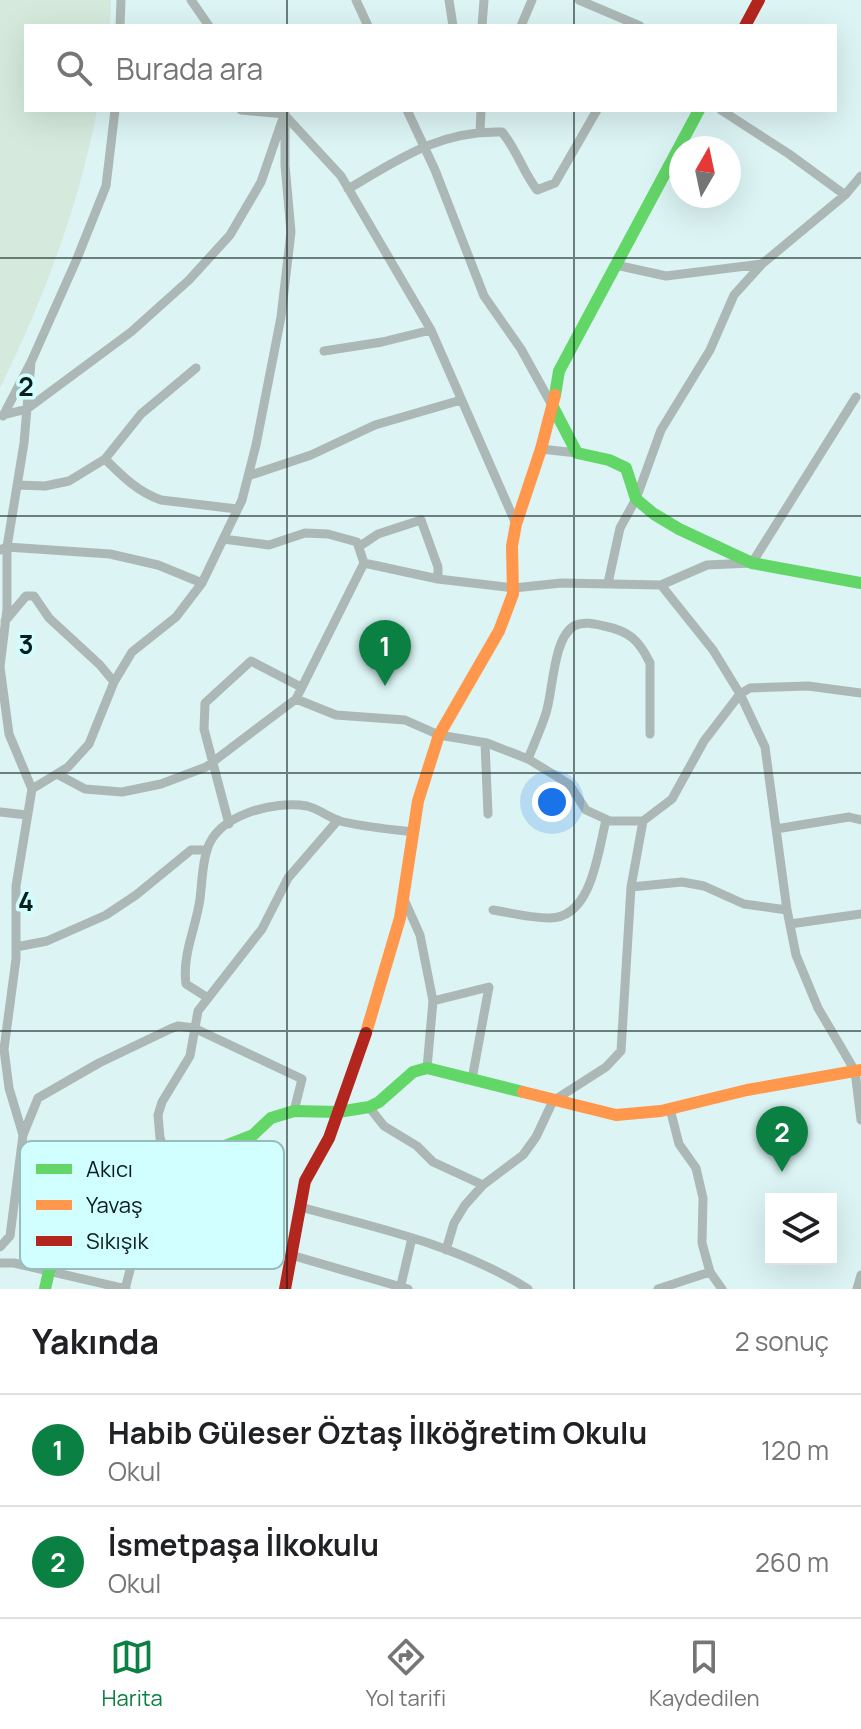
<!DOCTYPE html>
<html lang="tr">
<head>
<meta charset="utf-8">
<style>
  :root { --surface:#fff; --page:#f6f6f6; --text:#202124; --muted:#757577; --line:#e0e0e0; --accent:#0b8043 }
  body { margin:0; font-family:Manrope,sans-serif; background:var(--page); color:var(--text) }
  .controls { position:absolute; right:24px; bottom:24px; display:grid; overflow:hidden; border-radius:0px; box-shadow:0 8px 32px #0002 }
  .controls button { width:72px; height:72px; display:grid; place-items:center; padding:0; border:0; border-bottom:2px solid var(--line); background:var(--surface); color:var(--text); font:40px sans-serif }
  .compass { position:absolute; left:669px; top:136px; width:72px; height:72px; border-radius:50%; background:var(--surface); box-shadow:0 8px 32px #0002; rotate:9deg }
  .you { position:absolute; left:552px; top:802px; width:28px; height:28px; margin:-20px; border:6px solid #fff; border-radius:50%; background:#1a73e8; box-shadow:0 0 0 12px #1a73e833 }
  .badge { display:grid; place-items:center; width:52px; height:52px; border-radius:50%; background:var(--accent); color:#fff; font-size:26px; font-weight:700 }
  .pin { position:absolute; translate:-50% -66px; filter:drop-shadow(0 2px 4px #0008) }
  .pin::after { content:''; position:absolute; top:42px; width:28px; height:24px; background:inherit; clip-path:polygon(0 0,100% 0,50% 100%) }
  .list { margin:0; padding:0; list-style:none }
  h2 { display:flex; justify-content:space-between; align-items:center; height:104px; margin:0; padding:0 32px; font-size:34px }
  h2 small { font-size:26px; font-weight:400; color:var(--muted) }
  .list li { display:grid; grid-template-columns:52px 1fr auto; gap:24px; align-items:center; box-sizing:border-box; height:112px; padding:0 32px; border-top:2px solid var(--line) }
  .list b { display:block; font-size:30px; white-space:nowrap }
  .list p { margin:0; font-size:26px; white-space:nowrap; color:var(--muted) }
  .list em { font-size:26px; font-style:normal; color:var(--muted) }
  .icon { flex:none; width:44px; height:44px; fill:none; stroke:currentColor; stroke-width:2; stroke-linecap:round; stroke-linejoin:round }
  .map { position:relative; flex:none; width:861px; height:1289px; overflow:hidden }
  .search { position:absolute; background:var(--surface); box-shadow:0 8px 32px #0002; left:24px; right:24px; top:24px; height:88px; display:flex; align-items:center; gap:20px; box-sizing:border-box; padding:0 28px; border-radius:0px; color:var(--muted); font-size:30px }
  .sheet { height:328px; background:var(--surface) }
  nav { display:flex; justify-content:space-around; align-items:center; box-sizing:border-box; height:112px; border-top:2px solid var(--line); background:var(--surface); font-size:22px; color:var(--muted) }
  nav a { display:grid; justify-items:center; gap:4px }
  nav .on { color:var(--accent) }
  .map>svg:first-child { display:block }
  .green { fill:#d5eadc }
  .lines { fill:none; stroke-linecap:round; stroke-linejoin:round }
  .street { stroke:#acb8b5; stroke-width:9 }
  .fast { stroke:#63d668; stroke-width:12 }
  .slow { stroke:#ff974d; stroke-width:12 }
  .jam { stroke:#b3261e; stroke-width:12 }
  .grid { fill:none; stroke:#0c1e1e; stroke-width:2; stroke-opacity:0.55 }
  .key { fill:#d1ffff; stroke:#96bcbc; stroke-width:2 }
  .key-label { font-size:22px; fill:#0c1e1e }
  .grid-label { font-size:26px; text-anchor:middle; font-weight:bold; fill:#0c1e1e; stroke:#d1ffff; stroke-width:7; stroke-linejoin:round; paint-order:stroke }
</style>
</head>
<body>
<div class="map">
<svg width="861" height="1289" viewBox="0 0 861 1289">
  <rect width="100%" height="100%" fill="#dcf4f4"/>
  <path class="green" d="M 0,0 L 111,0 L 110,26 L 26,26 L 26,110 L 97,110 C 79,206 43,301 0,388 Z"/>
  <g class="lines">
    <path class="street" d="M 191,0 L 209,26
      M 356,0 L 368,26
      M 449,0 L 453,26
      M 579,0 L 640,26
      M 120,26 L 121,0
      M 482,26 L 484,0
      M 521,26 L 532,0
      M 241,110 L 285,114
      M 280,110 L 341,176 L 431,330 L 516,524
      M 407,110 L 435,170 L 484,296 L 521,349 L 553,407
      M 721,110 L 789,154 L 845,195
      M 480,132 L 481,110
      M 348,189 C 399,159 440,130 502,132 C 517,150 523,172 537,190 L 555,183 L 597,110
      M 616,265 L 666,276 L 762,264 L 845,195 L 861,176
      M 324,351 L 382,342 L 431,330
      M 3,415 L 27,409 L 131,332 L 189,280 L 230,235 L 261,182 L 282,121
      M 3,416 L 31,362 L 76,261 L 106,186 L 115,110
      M 541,449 L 577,453
      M 105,459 C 122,476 138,492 161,500 L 237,509
      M 248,476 L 311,455 L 375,425 L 461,400
      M 17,485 L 45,486 L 69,481 L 105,459 L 141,414 L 196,368
      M 223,539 L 269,545 L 305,533 L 328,534 L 357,542 L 364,563 L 438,579 L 514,588 L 561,583 L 661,585 L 707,565 L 752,563 L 856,397
      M 360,546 L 378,534 L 421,520 L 438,567 L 438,579
      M 0,550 L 7,547 L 110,554 L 158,565 L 202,583
      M 608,583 L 620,528 L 636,499 L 661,430 L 710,350 L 734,295 L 762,264
      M 661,585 L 713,650 L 740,694 L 765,747 L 787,910 L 796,955 L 818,1008 L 855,1071 L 861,1120
      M 5,621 L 26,596 L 34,596 L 49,618 L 100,665 L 114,682
      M 296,699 L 336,715 L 405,720 L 439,735 L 487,743 L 528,759 L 569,784 L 586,810 L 610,821 L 643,821 L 672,799 L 704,741 L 740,694 L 750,688 L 808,686 L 861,693
      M 485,743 L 488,814
      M 528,759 C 534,744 541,729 546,713 C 553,692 553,638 574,626 C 584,621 595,624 604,626 C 629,631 639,640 650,663 L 650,734
      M 57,774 L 85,789 L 122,792 L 161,784 L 206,767 L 296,699 L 364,563
      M 32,789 L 68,767 L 89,744 L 114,682 L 132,652 L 176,617 L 202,583 L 242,500 L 256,445 L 281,317 L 291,232 L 285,165 L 285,114
      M 0,812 L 27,815
      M 229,824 L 204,729 L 205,703 L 251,661 L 301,687
      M 776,829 L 849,817 L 861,820
      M 631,887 L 682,882 L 704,886 L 744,904 L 787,910
      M 403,897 L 420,935 L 433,1001 L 427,1068
      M 493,910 C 511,913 530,918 549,918 C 592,919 598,851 606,820
      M 790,924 L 861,914
      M 16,947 L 47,941 L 106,915 L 136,895 L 191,850 L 207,850
      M 208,998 L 186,984 C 182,954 196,928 200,899 C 202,884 202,865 207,850 C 217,815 274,800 307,806 C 319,809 328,817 340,821 C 363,827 389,829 413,832
      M 433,1001 L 489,987 L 472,1079
      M 369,1107 L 384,1126 L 417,1146 L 433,1162 L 483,1185
      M 670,1109 L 679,1144 L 696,1168 L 703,1198 L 702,1243 L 710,1272 L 722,1289
      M 23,1135 L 9,1088 L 4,1049 L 16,959 L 16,886 L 32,789 L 9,734 L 0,667 L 7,609 L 7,547 L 24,443 L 31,362
      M 182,1187 L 160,1138 L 158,1115 L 162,1102 L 190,1056 L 198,1011 L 262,929 L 288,878 L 338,820
      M 300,1207 C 378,1228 459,1245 528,1289
      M 0,1247 L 10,1236 L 23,1135 L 38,1098 L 99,1063 L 170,1029 L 178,1026 L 194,1028 L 302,1079 L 294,1111
      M 446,1250 L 454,1223 L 465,1205 L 483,1185 L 523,1155 L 536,1137 L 553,1101 L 606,1067 L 621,1051 L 631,887 L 643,821
      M 291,1255 L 408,1289
      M 0,1263 L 14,1263 L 126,1289
      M 125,1289 L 146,1209
      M 400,1289 L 412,1238
      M 658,1289 L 710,1272
      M 857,1289 L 861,1275"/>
    <path class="fast" d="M 555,395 L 559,371 L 699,110
      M 553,407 L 577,453 L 609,460 L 626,468 L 636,499 L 654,514 L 679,529 L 752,563 L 861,583
      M 45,1289 L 49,1271 L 60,1246 L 84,1231 L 134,1217 L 182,1187 L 222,1147 L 253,1135 L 271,1118 L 294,1111 L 338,1112 L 369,1107 L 379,1102 L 413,1072 L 427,1068 L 523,1092"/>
    <path class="slow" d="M 366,1033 L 400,918 L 418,801 L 439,735 L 499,631 L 513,594 L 512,546 L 516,524 L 541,449 L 555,395
      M 523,1092 L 616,1115 L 661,1111 L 747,1090 L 861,1070"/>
    <path class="jam" d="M 745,26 L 759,0
      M 285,1289 L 305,1181 L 329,1138 L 366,1033"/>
  </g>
  <path class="grid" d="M 287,0 L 287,26M 574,0 L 574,26M 287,110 L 287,1289M 574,110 L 574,1289M 0,258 L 861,258M 0,516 L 861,516M 0,773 L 861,773M 0,1031 L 861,1031"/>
  <rect x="20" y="1141" width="264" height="128" rx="12" class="key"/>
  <rect x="36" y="1164" width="36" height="10" fill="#63d668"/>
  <rect x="36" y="1200" width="36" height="10" fill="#ff974d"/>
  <rect x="36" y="1236" width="36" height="10" fill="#b3261e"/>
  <g class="key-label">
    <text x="86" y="1177">Akıcı</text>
    <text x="86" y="1213">Yavaş</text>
    <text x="86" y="1249">Sıkışık</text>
  </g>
  <g class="grid-label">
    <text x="26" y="396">2</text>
    <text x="26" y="654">3</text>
    <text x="26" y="911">4</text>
  </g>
</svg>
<div class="controls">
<button><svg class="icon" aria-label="layers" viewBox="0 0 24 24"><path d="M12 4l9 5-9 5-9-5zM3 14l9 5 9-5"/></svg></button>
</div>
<svg class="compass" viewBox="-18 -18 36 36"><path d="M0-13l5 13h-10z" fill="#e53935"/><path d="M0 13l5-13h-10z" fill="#757577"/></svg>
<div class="you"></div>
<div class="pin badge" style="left:385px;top:686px">1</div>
<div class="pin badge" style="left:782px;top:1172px">2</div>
<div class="search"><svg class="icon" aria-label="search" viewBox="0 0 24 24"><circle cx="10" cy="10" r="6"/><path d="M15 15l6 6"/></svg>Burada ara</div>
</div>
<section class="sheet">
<h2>Yakında<small>2 sonuç</small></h2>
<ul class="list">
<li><span class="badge">1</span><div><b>Habib Güleser Öztaş İlköğretim Okulu</b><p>Okul</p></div><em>120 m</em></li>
<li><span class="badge">2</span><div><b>İsmetpaşa İlkokulu</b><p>Okul</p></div><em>260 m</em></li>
</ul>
</section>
<nav>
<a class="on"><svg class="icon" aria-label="map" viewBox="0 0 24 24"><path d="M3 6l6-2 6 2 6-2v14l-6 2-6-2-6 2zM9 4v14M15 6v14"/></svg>Harita</a>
<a><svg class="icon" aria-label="directions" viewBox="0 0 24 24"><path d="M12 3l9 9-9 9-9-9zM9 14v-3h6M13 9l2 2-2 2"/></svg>Yol tarifi</a>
<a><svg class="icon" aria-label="saved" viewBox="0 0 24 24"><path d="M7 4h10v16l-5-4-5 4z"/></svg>Kaydedilen</a>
</nav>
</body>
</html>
